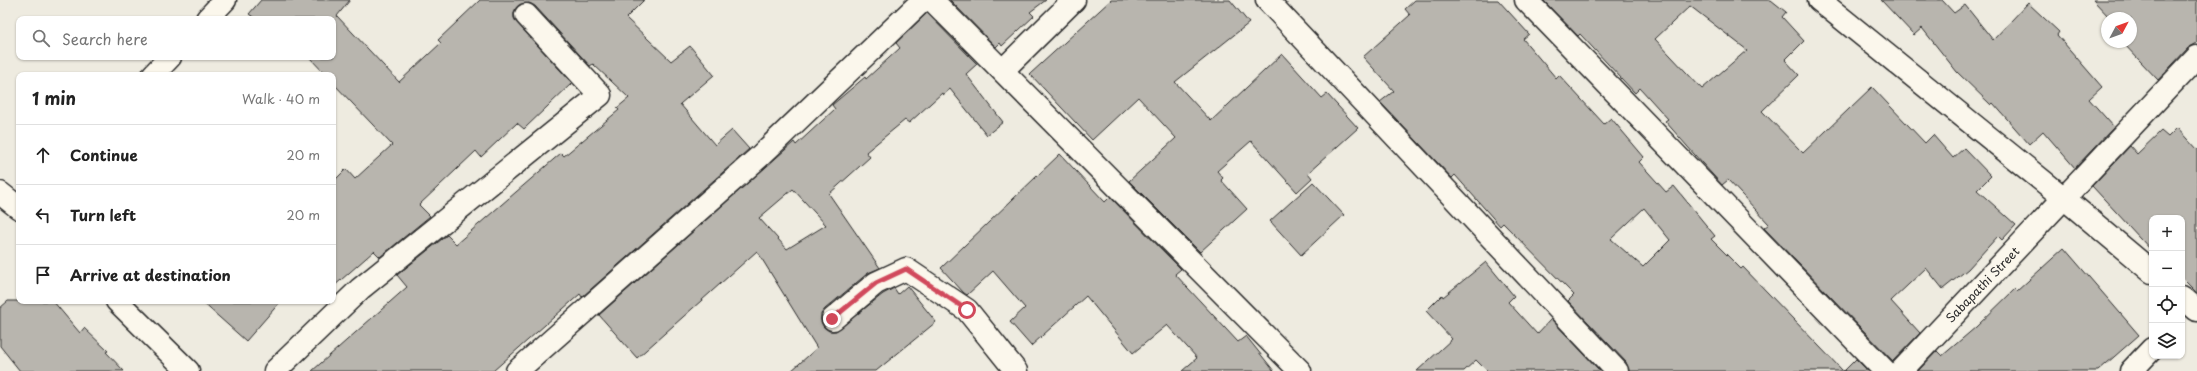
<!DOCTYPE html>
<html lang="en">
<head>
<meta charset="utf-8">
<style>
  :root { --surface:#fff; --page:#f6f6f6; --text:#222; --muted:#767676; --line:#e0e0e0 }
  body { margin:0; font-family:"Playpen Sans",sans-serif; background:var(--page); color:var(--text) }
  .controls { position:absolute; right:12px; bottom:12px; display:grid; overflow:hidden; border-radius:8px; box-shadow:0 1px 3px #0004 }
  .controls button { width:36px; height:36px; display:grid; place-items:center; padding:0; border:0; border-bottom:1px solid var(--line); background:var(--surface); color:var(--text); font:20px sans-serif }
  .compass { position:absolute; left:2101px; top:12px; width:36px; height:36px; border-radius:50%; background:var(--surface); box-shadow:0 1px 3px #0004; rotate:49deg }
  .stop { position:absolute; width:12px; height:12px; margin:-9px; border:3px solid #d1495b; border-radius:50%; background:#fff }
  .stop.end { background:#d1495b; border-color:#fff; box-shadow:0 1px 4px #0008 }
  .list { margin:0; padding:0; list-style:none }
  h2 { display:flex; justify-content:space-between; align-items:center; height:52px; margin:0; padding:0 16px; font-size:17px }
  h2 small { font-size:13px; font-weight:400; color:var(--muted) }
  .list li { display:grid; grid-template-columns:26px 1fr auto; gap:12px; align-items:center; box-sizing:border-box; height:60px; padding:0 16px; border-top:1px solid var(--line) }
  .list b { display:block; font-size:15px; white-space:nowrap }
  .list em { font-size:13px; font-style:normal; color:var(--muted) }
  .icon { flex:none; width:22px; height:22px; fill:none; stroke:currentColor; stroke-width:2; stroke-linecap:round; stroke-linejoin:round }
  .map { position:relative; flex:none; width:2197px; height:371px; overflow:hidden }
  .search { position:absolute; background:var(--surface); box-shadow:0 1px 3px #0004; left:16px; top:16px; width:320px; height:44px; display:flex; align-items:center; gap:10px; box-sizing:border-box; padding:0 14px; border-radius:8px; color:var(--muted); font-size:15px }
  .panel { position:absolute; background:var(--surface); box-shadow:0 1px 3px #0004; left:16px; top:72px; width:320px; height:232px; border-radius:8px }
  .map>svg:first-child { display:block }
  .building { fill:#b8b5ae; stroke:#2b2b2b; fill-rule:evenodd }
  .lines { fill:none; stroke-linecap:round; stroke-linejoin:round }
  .street-casing { stroke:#2b2b2b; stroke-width:25 }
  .secondary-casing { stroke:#2b2b2b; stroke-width:25 }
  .street { stroke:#fbf7ec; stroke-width:22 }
  .secondary { stroke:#fbf7ec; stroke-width:22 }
  .route { stroke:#d1495b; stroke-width:5 }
  .labels { text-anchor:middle; stroke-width:3; stroke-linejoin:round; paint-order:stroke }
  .street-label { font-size:12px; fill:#2b2b2b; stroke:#fbf7ec }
</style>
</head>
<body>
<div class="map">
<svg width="2197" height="371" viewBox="0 0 2197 371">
  <rect width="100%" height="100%" fill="#eeebe0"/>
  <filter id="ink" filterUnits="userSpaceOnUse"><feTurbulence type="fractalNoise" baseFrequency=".025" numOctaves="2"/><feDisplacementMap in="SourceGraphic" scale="8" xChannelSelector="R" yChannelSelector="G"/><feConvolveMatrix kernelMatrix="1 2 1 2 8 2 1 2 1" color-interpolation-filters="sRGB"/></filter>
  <g filter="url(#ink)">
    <path class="building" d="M 261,0 L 350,0 L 337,16 L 399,82 L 441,43 L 438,40 L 480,0 L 644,0 L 626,18 L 671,61 L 690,46 L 714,75 L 680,104 L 715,145 L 732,130 L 749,149 L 582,297 L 580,294 L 493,371 L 312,371 L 407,287 L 397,275 L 447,235 L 456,244 L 561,153 L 564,156 L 619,110 L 617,108 L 629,98 L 593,64 L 590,66 L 535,6 L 529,3 L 518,6 L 514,12 L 514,18 L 517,23 L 572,83 L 524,129 L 517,123 L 481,157 L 476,151 L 419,205 L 430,216 L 380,257 L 374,251 L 333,287 L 333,182 L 346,169 L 355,179 L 392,145 L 333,83 L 333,75 L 326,75 L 309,57 L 333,57 L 333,19 L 256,19 L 249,14 Z
      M 950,0 L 1046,0 L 1030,12 L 1034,16 L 1002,46 L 1000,43 L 996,47 Z
      M 1111,0 L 1230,0 L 1249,23 L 1175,82 L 1211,121 L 1282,54 L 1322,98 L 1327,94 L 1358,128 L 1308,173 L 1312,178 L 1297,192 L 1251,141 L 1217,171 L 1223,178 L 1221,180 L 1247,209 L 1200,252 L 1129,181 L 1176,138 L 1138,97 L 1092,140 L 1030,74 Z
      M 1415,0 L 1498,0 L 1529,34 L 1523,39 L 1556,78 L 1559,75 L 1604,124 L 1611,118 L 1644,157 L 1639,162 L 1666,192 L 1674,186 L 1715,236 L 1711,239 L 1741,269 L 1743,267 L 1843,371 L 1629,371 L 1626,362 L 1568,301 L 1574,295 L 1503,223 L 1500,226 L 1455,175 L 1452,178 L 1380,102 L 1394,91 L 1363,57 L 1410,15 L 1405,9 ZM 1644,208 L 1670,240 L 1643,267 L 1611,239 Z
      M 1543,0 L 1771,0 L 1786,12 L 1782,17 L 1804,41 L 1785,60 L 1799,75 L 1762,111 L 1803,153 L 1872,87 L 1925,143 L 1933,135 L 1953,158 L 1964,148 L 1991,176 L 1977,190 L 2016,225 L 2002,240 L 1998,236 L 1968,269 L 1943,289 L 1926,268 L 1891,301 L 1920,333 L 1893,361 L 1764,228 L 1769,224 L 1728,180 L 1722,185 L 1702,163 L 1665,121 L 1668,119 L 1640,88 L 1635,93 L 1580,34 L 1578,36 ZM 1690,6 L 1747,50 L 1702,89 L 1655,39 Z
      M 1881,0 L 1942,0 L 1954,13 L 1965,5 L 1993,40 L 2028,3 L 2059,32 L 2057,35 L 2102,87 L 2089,99 L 2114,127 L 2075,168 L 2043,131 L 2029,144 L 1993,103 L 1991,105 L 1957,72 L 1922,28 L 1914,35 Z
      M 2093,0 L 2197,0 L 2197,43 L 2188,48 L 2158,80 L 2122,42 L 2131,42 L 2131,18 L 2110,18 Z
      M 927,13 L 977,64 L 966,74 L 1003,122 L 987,135 L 950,89 L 943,95 L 942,93 L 909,123 L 905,120 L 866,152 L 870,157 L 829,194 L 880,268 L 868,273 L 825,309 L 821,314 L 821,321 L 824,327 L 829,331 L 836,331 L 883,294 L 894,288 L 898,294 L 907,286 L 936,322 L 876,371 L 791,371 L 817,348 L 757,251 L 637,358 L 599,315 L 794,142 L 796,145 L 835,109 L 832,105 L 865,77 L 866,79 L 900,48 L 896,43 ZM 793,189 L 826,225 L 787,249 L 759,218 Z
      M 2177,128 L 2197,150 L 2197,293 L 2182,278 L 2182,218 L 2152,218 L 2152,251 L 2092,186 L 2130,146 L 2137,154 L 2161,131 L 2168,137 Z
      M 1060,154 L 1105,202 L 1110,197 L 1181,269 L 1175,274 L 1238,342 L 1246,336 L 1274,371 L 1182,371 L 1197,358 L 1167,325 L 1133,353 L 1086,296 L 1031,346 L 1010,322 L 1025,308 L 993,271 L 967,295 L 964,293 L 941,268 Z
      M 1313,182 L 1344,215 L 1301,255 L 1270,221 Z
      M 2064,248 L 2139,335 L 2098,371 L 1918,371 L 1937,351 L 1942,356 L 1976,327 L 2015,289 L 2017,291 Z
      M 1486,262 L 1514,296 L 1508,302 L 1537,334 L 1551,319 L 1600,371 L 1487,371 L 1476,360 L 1464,371 L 1417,371 L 1452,339 L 1426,311 L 1442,295 L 1443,297 Z
      M 8,301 L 53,301 L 80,333 L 84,328 L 108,351 L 106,352 L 124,371 L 20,371 L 0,346 L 0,308 Z
      M 201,301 L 281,301 L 246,341 Z
      M 1856,359 L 1868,371 L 1844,371 Z"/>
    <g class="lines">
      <defs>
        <path id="street" d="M 932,0 L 1300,371
          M 1267,0 L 1617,371
          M 1526,0 L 1885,371
          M 1819,0 L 2065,199 L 2152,272
          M 207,19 L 225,0
          M 1003,70 L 1074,0
          M 153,75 L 170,57
          M 2182,297 L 2197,310
          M 833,319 L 876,283 L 906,269 L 967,310 L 1016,371
          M 275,371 L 360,289 L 600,95 L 526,15
          M 517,371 L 759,157 L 923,0
          M 1901,371 L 2197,57
          M 2131,371 L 2152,349"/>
        <path id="secondary" d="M 0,193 L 19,208
          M 117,301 L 188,371"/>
      </defs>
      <use href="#street" class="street-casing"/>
      <use href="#secondary" class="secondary-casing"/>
      <use href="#street" class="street"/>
      <use href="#secondary" class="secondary"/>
    </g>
  </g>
  <g class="lines" filter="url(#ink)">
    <path class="route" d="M 832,319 L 876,283 L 906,269 L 967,310"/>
  </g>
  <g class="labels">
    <g class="street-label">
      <text transform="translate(1983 285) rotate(-46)" y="4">Sabapathi Street</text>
    </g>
  </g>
</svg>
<div class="controls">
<button>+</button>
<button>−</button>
<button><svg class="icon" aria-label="locate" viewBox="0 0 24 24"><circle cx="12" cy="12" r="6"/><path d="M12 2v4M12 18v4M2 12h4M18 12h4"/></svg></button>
<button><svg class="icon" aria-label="layers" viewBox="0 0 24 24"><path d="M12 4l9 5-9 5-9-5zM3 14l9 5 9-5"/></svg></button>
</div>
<svg class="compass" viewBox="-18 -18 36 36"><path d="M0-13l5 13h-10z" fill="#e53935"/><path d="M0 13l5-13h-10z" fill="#767676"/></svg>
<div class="stop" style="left:967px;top:310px"></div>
<div class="stop end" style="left:832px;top:319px"></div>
<div class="search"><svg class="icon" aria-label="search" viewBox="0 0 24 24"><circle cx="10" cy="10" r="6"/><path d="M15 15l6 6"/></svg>Search here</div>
<section class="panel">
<h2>1 min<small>Walk · 40 m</small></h2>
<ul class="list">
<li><svg class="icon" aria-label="ahead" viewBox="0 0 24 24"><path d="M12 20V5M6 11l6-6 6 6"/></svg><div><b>Continue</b></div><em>20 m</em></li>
<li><svg class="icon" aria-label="left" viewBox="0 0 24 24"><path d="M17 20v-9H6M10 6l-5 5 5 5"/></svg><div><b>Turn left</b></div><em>20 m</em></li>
<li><svg class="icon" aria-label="arrive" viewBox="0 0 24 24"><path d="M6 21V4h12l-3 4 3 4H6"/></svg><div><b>Arrive at destination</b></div></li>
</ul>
</section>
</div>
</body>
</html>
